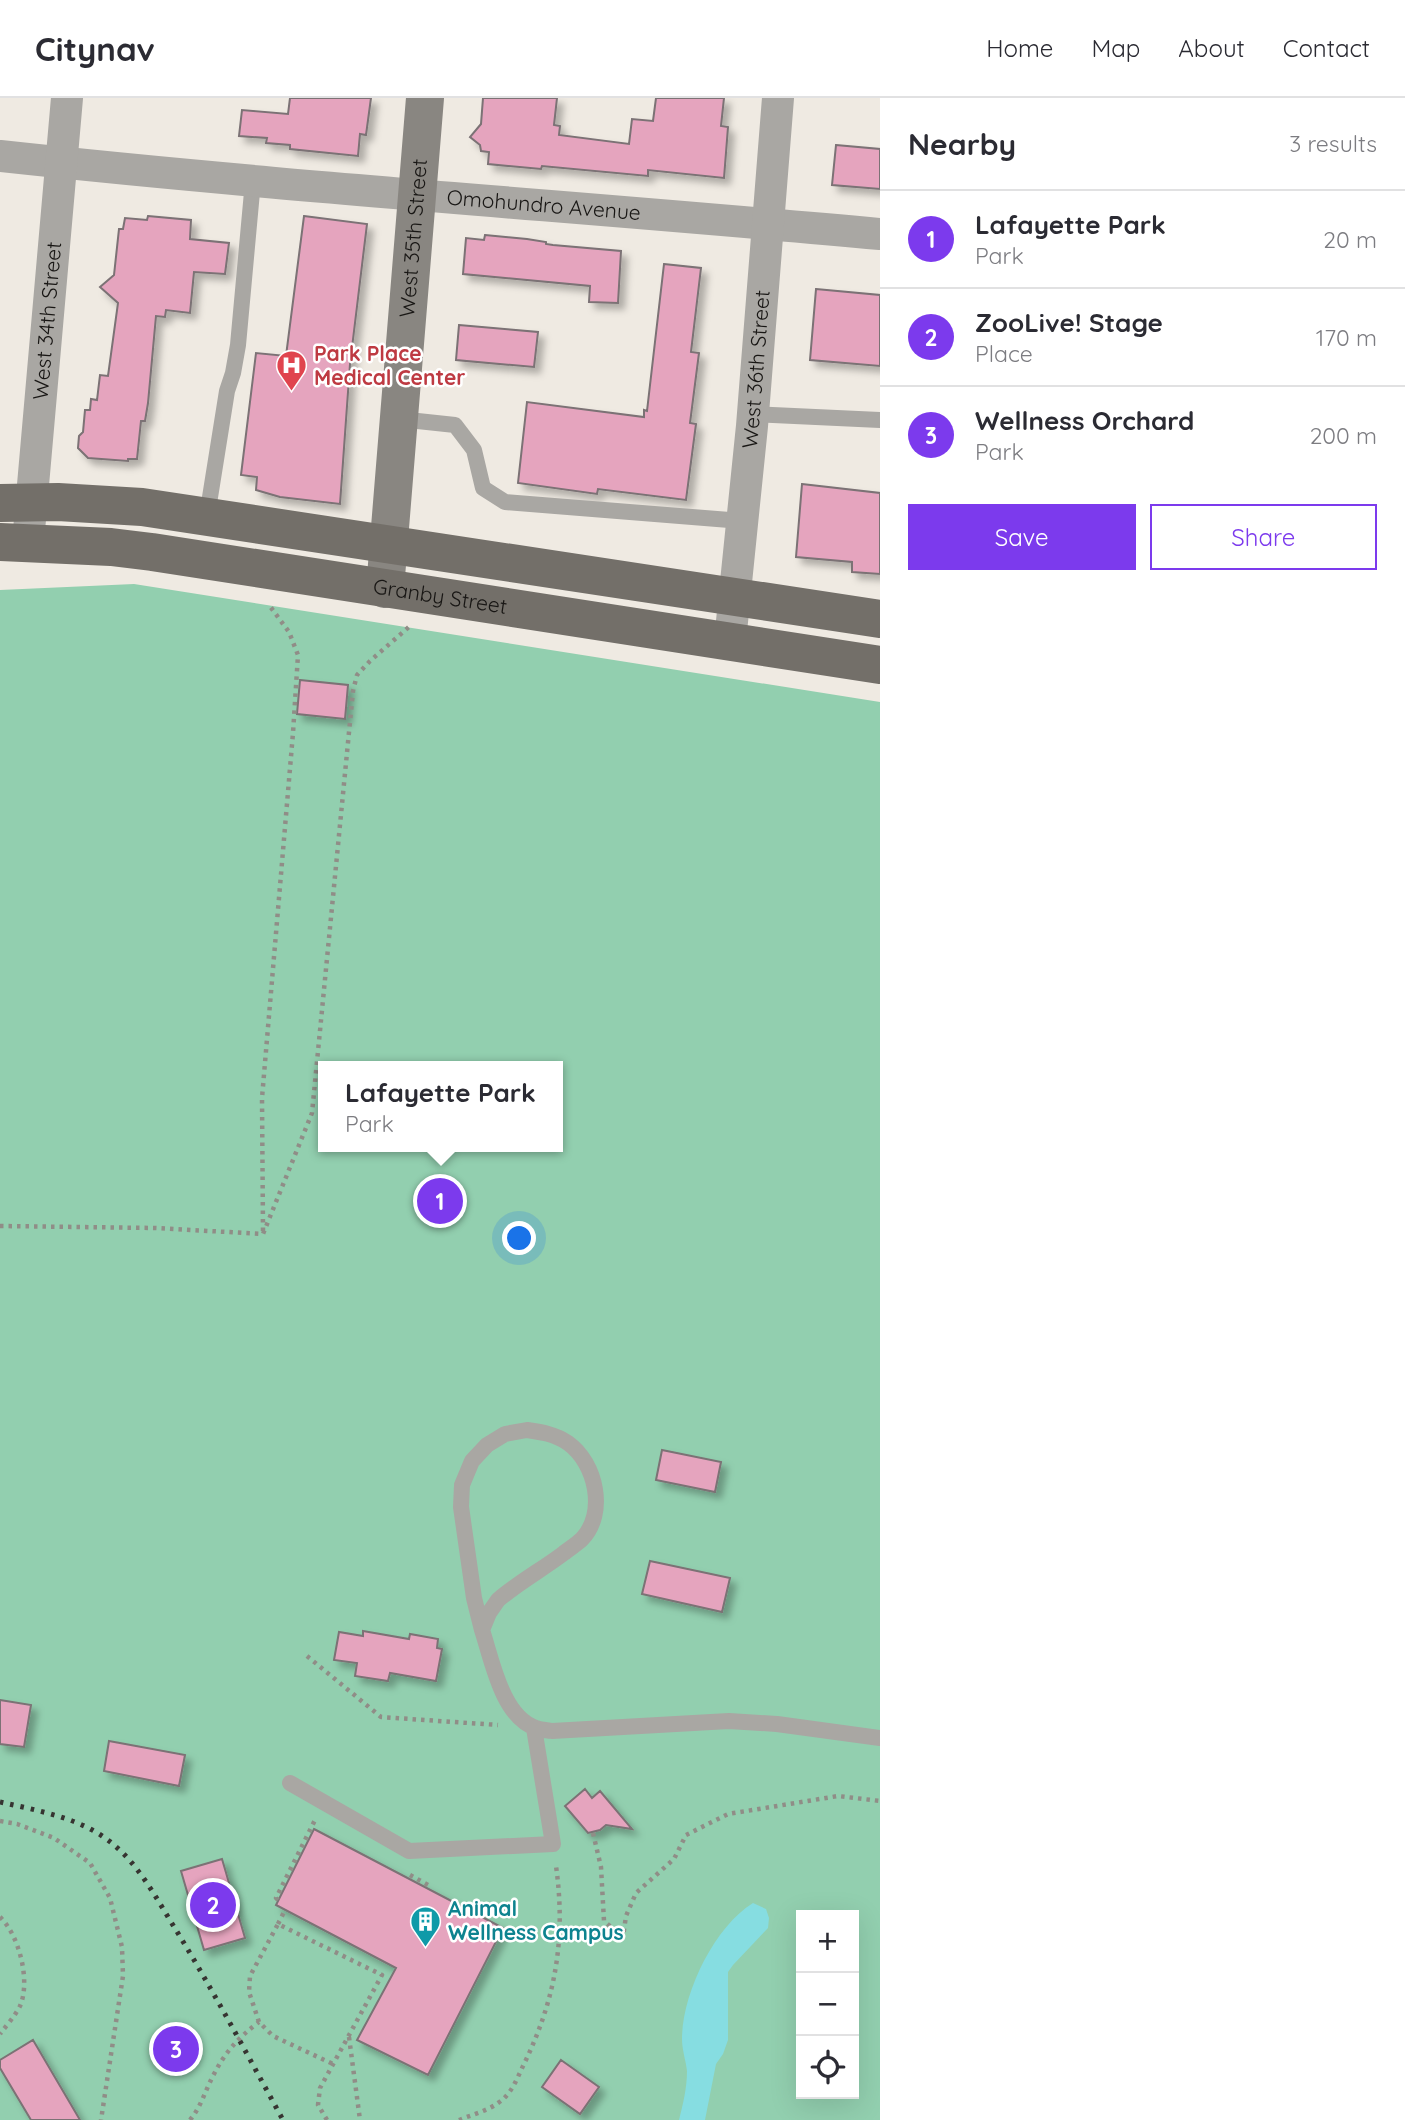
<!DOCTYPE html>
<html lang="en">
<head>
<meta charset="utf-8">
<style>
  :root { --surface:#fff; --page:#f7f7f7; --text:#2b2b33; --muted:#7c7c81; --line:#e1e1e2; --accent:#7c3aed }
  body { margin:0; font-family:Quicksand,sans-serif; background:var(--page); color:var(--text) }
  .controls { position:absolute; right:21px; bottom:21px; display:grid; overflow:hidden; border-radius:0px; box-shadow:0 7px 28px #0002 }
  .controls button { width:63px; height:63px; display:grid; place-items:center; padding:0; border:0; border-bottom:2px solid var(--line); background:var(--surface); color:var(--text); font:35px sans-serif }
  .you { position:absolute; left:520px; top:1141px; width:24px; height:24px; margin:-18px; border:5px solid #fff; border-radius:50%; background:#1a73e8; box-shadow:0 0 0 10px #1a73e833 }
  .badge { display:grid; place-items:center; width:46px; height:46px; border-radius:50%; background:var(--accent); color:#fff; font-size:23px; font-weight:700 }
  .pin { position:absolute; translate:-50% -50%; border:4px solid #fff; box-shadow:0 2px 7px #0006 }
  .popup { position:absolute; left:318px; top:963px; width:245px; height:91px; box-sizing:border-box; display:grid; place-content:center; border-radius:0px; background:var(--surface); filter:drop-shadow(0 2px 5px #0005); font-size:23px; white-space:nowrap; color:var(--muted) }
  .popup b { font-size:26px; color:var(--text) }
  .popup::after { content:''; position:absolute; left:50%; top:100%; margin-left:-14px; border:14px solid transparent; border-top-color:var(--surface) }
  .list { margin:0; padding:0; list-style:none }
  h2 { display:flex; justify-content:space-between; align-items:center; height:91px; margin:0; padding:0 28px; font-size:30px }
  h2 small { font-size:23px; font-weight:400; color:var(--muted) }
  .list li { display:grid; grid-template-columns:46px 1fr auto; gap:21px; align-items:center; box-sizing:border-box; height:98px; padding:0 28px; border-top:2px solid var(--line) }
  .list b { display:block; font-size:26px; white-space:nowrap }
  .list p { margin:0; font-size:23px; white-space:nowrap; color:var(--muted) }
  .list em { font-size:23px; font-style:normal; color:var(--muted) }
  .actions { display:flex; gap:14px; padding:21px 28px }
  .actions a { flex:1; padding:16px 0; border:2px solid var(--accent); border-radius:0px; text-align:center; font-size:24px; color:var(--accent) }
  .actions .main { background:var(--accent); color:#fff }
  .icon { flex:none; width:38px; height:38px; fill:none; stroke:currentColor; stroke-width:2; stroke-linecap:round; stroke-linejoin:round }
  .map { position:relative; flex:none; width:880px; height:2022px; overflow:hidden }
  header { display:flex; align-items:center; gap:42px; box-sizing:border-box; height:98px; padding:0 35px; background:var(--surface); border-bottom:2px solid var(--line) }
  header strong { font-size:33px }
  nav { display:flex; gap:38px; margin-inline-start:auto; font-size:24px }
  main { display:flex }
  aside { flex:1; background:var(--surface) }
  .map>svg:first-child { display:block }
  .green { fill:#92cfaf; fill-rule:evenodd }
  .water { fill:#86dde1 }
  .building { fill:#e5a4be; stroke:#7b7275; stroke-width:2; filter:url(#shadow) }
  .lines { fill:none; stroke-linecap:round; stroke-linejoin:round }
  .path { stroke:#908d87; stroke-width:4.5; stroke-dasharray:3.5 5; stroke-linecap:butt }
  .lane { stroke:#a9a7a3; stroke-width:16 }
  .street { stroke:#a9a7a3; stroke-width:32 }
  .secondary { stroke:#898681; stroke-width:38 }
  .primary { stroke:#736f69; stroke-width:38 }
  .rail { stroke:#363431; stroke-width:5; stroke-dasharray:3.5 7; stroke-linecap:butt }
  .labels { text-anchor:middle; stroke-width:5; stroke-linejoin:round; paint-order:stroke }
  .street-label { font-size:21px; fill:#181614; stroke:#fff }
  .health-label { font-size:21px; font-weight:bold; fill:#be3a42; stroke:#fff; text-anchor:start }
  .culture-label { font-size:21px; font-weight:bold; fill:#0d838f; stroke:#fff; text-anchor:start }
</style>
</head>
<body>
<header>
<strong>Citynav</strong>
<nav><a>Home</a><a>Map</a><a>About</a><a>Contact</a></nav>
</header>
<main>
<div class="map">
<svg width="880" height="2022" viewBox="0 0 880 2022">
  <defs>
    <filter id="shadow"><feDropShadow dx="6" dy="6" stdDeviation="3.5" flood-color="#0004"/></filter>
  </defs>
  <rect width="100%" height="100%" fill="#efeae2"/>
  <path class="green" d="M 134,486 L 880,604 L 880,2022 L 0,2022 L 0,492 ZM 323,968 L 557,968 L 557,1049 L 323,1049 ZM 801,1817 L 854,1817 L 854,1996 L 801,1996 Z"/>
  <path class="water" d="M 753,1805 L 766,1811 L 769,1820 L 768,1830 L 733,1867 L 728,1874 L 728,1942 L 723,1956 L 716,1966 L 705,2022 L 679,2022 C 683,2006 687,1990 687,1973 C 686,1963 682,1952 682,1941 C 682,1896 714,1829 753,1805 Z"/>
  <path class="building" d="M 290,0 L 371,0 L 366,37 L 360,36 L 358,58 L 290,51 L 290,47 L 266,45 L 267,40 L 239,38 L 242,12 L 288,16 Z
    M 483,0 L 557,0 L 554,27 L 560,28 L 559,37 L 629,46 L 632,21 L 653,23 L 656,0 L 724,0 L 721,28 L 728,29 L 724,80 L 648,72 L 648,78 L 542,68 L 541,71 L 488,66 L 489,54 L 481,53 L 480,47 L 470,39 L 481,26 Z
    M 836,47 L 880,51 L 880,91 L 832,87 Z
    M 148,118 L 191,122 L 190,141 L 229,145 L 225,176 L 194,174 L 190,215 L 166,212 L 165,219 L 156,218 L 148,305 L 145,323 L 141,323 L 137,361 L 128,361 L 128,363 L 88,360 L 78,350 L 79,338 L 83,334 L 85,312 L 90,312 L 91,301 L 97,302 L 100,277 L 108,278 L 118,205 L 100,189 L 114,177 L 119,131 L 123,131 L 125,120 L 147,122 Z
    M 304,118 L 367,126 L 350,266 L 340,406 L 280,399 L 256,392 L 257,379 L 241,377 L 256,255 L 286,258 Z
    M 485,137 L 527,141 L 546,144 L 546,146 L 553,147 L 621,153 L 618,205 L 589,204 L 590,188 L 463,176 L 466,140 L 484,142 Z
    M 664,166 L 701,170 L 691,254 L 699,255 L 690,325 L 696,326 L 686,402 L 598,391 L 597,396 L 518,385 L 527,304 L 644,319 L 644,312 L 647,313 Z
    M 816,191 L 880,197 L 880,268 L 810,262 Z
    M 459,227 L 538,234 L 534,269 L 456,262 Z
    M 802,386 L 880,395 L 880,476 L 852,474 L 852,464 L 796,459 Z
    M 300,582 L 348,587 L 345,621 L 297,616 Z
    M 662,1352 L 721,1364 L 715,1394 L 656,1382 Z
    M 650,1463 L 730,1480 L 722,1514 L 642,1496 Z
    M 363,1533 L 409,1541 L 410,1536 L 438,1541 L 437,1550 L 442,1551 L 436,1583 L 390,1575 L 388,1583 L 355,1578 L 357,1565 L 334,1562 L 339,1534 L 363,1538 Z
    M 0,1602 L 31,1607 L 24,1649 L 0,1646 Z
    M 109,1643 L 185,1657 L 179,1688 L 104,1673 Z
    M 585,1691 L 592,1700 L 600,1693 L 632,1731 L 606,1727 L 600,1732 L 588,1735 L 565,1708 Z
    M 314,1731 L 503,1830 L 428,1977 L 357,1942 L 396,1870 L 276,1807 Z
    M 222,1761 L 245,1840 L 204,1852 L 181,1773 Z
    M 33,1942 L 80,2022 L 31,2022 L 0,1970 L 0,1962 Z
    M 561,1962 L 599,1989 L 580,2016 L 542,1989 Z"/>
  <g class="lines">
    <path class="path" d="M 0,1128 L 156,1130 L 263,1136 L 312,1015 L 353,593 L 357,577 L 370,563 L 410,528
      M 263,1133 L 262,1000 L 293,635 L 298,557 L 289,534 L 269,507
      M 307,1558 L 381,1619 L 498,1627
      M 0,1723 L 17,1726 L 54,1740 L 90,1765 L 110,1800 L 122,1849 L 123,1878 L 101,2022
      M 593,1735 L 601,1769 L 604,1823 L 623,1839 L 626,1818 L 636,1795 L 674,1761 L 686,1737 L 728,1716 L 838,1698 L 880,1703
      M 410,1777 L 428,1787
      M 278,1802 L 276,1800 L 315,1722
      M 0,1819 C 19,1837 31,1883 20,1908 C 15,1918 6,1928 0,1936
      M 278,1826 L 285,1812
      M 349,1939 L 360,2022
      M 190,2022 C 201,2009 205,1993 213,1978 C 225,1954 238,1940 259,1924
      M 327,2022 L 318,2007 L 320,1990 L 382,1877 L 278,1826 L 250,1878 L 249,1894 L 259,1924 L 273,1938 L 333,1966
      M 459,2022 C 471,2017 487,2013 498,2005 C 512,1996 517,1980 524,1966 C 556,1900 566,1840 556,1768"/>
    <path class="lane" d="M 753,316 L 880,322
      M 399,321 L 455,327 L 474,352 L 483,390 L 505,404 L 742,423
      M 207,418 L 227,293 L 233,275 L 238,247 L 253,83
      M 527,1332 C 541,1334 555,1336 568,1345 C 596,1365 607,1415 582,1441 C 577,1446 570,1450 564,1455 C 543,1471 519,1484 498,1502 L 489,1515 L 482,1532 L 474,1500 L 461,1409 L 462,1387 L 472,1363 L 487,1347 L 505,1336 Z
      M 482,1532 C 492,1562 502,1619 536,1630 C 541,1632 547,1632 552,1633 L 729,1623 L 777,1626 L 880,1640
      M 290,1685 L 409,1753 L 553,1746 L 534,1630"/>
    <g class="street">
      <path id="s1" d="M 0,58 C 293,90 587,109 880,136"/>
      <path id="s2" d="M 28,444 L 67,0"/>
      <path id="s3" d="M 730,543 L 752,328 L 778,0"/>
    </g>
    <path class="secondary" id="s4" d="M 385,491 L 425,0"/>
    <g class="primary">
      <path d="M 0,405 L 58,404 L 142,409 L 880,521"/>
      <path id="s5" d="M 0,444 L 111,449 L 152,454 L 880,567"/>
    </g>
    <path class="rail" d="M 0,1704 C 35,1712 76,1719 105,1740 C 137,1762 156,1800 176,1832 C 214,1894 248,1958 283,2022"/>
  </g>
  <defs>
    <symbol id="hospital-pin" viewBox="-11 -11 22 30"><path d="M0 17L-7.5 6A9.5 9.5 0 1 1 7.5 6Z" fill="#e0444e" stroke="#fff"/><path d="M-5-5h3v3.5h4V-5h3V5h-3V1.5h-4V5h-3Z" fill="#fff"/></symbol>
    <symbol id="building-pin" viewBox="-11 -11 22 30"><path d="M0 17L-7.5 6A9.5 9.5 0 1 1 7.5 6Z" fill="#0f9aa8" stroke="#fff"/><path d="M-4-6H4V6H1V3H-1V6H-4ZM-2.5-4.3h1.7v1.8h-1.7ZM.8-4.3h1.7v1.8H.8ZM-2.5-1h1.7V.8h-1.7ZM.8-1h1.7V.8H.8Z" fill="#fff"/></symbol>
  </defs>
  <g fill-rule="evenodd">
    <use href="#hospital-pin" x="274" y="250" width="35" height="47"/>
    <use href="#building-pin" x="408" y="1806" width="35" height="47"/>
  </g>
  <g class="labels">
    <g class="street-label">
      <text dy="7" stroke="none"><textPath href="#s1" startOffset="546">Omohundro Avenue</textPath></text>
      <text dy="7" stroke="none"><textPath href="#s4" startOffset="352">West 35th Street</textPath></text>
      <text dy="7" stroke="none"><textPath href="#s2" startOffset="222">West 34th Street</textPath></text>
      <text dy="7" stroke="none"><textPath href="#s3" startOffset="273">West 36th Street</textPath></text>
      <text dy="7" stroke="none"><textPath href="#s5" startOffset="444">Granby Street</textPath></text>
    </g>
    <g class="health-label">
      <text x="314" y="263">Park Place<tspan x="314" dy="24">Medical Center</tspan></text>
    </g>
    <g class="culture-label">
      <text x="448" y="1818">Animal<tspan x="448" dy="24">Wellness Campus</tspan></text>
    </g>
  </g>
</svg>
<div class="controls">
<button>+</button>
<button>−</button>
<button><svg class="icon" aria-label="locate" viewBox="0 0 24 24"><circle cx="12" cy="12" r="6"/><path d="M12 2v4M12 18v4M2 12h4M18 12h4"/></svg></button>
</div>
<div class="you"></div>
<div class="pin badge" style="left:440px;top:1103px">1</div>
<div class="popup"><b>Lafayette Park</b>Park</div>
<div class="pin badge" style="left:213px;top:1807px">2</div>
<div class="pin badge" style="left:176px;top:1951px">3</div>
</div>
<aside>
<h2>Nearby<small>3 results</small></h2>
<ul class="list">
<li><span class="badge">1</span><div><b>Lafayette Park</b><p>Park</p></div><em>20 m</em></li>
<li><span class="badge">2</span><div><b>ZooLive! Stage</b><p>Place</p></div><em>170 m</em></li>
<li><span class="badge">3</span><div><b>Wellness Orchard</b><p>Park</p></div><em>200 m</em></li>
</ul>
<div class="actions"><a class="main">Save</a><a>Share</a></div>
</aside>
</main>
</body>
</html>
